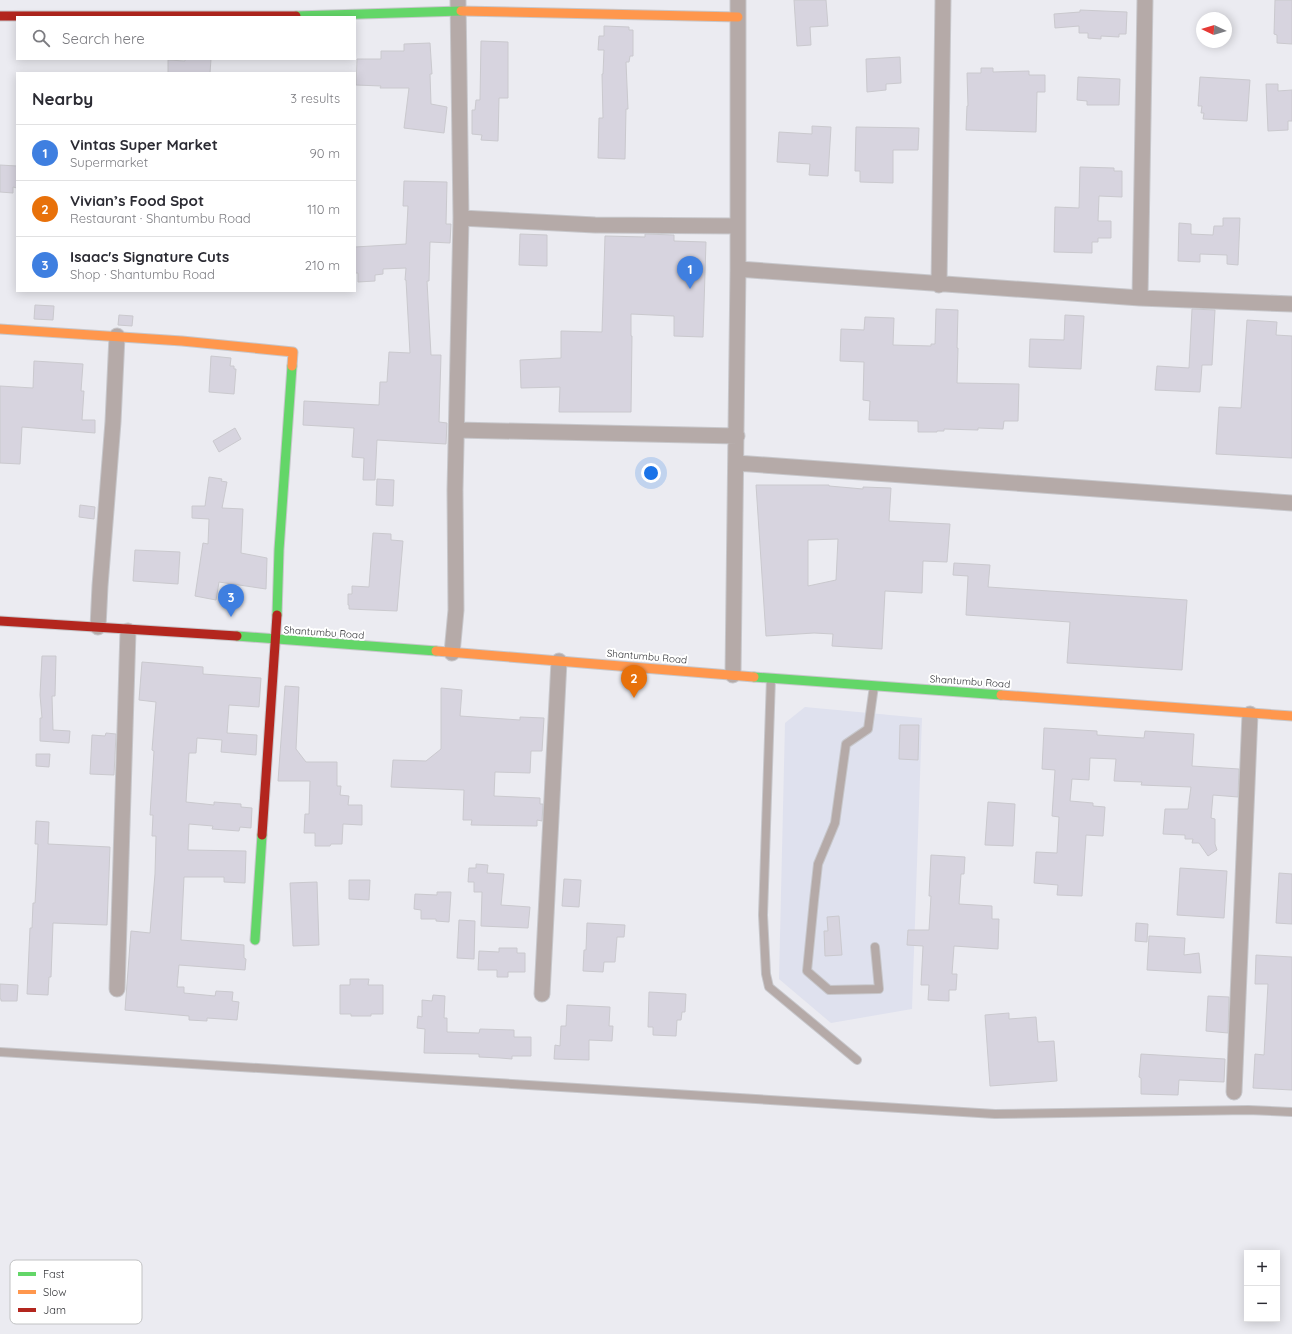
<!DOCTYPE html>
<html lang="en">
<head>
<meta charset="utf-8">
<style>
  :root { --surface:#fff; --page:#f7f7f7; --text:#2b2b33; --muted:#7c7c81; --line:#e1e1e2; --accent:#2563eb }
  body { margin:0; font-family:Quicksand,sans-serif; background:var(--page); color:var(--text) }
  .controls { position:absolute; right:12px; bottom:12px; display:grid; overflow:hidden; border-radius:0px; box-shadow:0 2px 10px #0003 }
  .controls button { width:36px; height:36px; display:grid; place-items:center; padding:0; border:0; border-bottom:1px solid var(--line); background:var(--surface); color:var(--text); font:20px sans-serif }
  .compass { position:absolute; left:1196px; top:12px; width:36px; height:36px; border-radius:50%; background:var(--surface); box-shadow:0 2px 10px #0003; rotate:274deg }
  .you { position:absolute; left:651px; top:473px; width:14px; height:14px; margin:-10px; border:3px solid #fff; border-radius:50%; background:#1a73e8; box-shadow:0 0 0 6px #1a73e833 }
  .badge { display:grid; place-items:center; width:26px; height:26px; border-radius:50%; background:var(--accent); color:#fff; font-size:13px; font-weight:700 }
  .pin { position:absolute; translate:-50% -33px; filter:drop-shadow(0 1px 2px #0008) }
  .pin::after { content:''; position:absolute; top:21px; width:14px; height:12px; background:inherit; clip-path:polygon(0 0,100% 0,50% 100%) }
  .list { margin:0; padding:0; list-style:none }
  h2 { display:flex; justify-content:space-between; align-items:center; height:52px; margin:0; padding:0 16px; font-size:17px }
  h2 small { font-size:13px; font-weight:400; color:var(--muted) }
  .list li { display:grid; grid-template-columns:26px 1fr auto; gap:12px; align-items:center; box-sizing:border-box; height:56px; padding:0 16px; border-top:1px solid var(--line) }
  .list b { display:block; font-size:15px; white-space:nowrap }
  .list p { margin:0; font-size:13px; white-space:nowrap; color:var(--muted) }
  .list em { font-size:13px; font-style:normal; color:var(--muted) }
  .icon { flex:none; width:22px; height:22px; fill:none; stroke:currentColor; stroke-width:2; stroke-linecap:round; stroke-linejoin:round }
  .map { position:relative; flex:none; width:1292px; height:1334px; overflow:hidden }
  .search { position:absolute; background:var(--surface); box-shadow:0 2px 10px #0003; left:16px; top:16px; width:340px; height:44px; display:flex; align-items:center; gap:10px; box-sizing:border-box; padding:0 14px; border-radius:0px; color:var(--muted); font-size:15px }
  .panel { position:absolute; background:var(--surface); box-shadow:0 2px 10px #0003; left:16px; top:72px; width:340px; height:220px; border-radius:0px }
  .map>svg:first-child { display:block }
  .built { fill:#dfe1ee }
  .building { fill:#d7d4df; stroke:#cac9ce; fill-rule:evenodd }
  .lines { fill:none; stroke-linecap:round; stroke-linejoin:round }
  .lane-casing { stroke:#c7c7cb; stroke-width:10 }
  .street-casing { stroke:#c7c7cb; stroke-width:17 }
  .fast-casing { stroke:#c7c7cb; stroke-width:11 }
  .slow-casing { stroke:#c7c7cb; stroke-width:11 }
  .jam-casing { stroke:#c7c7cb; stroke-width:11 }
  .lane { stroke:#b5aaa8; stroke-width:8 }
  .street { stroke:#b5aaa8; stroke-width:15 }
  .fast { stroke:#63d668; stroke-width:9 }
  .slow { stroke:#ff974d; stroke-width:9 }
  .jam { stroke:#b3261e; stroke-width:9 }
  .labels { text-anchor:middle; stroke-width:4; stroke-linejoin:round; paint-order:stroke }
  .street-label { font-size:10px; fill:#313236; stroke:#fff }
  .key { fill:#fff; stroke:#c1c2c3; stroke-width:1 }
  .key-label { font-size:11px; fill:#313236 }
</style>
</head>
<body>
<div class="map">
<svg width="1292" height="1334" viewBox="0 0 1292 1334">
  <rect width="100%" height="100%" fill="#ebebf1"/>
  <path class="built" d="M 805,707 L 922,718 L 912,1009 L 831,1023 L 779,979 L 785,723 Z"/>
  <path class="building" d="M 794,0 L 826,0 L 828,26 L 810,27 L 811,45 L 797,46 Z
    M 1275,0 L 1292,0 L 1292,44 L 1277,43 L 1277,35 L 1274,34 Z
    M 1080,10 L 1127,12 L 1126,34 L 1119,34 L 1119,37 L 1101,36 L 1101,39 L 1088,38 L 1088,33 L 1079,33 L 1079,26 L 1055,28 L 1054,14 L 1080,12 Z
    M 604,26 L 629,27 L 629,30 L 633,30 L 633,56 L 630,56 L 629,62 L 626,62 L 628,109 L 626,109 L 625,159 L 598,158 L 599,118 L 603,118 L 602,74 L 603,74 L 604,50 L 598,50 L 599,36 L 604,36 Z
    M 481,41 L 508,42 L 508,98 L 499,98 L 498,141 L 481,140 L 482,135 L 472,134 L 472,110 L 475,110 L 476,100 L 480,100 Z
    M 430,43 L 432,74 L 430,74 L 431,104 L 447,107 L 444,133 L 404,128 L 409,88 L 380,88 L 381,86 L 356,85 L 357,59 L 381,59 L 381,51 L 404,51 L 404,44 Z
    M 900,57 L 901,83 L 886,84 L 886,90 L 867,92 L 866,59 Z
    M 185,59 L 211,59 L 210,73 L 168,73 L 168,60 L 185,61 Z
    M 981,68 L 993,68 L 993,72 L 1029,71 L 1029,75 L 1045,75 L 1045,92 L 1037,92 L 1036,132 L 966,130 L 967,106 L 968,106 L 967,73 L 981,73 Z
    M 1078,77 L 1120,79 L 1119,105 L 1087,105 L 1087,101 L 1077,100 Z
    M 1200,77 L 1250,80 L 1247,121 L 1203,119 L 1204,113 L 1201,113 L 1202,106 L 1198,106 Z
    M 1266,84 L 1278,84 L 1278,91 L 1292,90 L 1292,121 L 1288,121 L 1288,130 L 1268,131 Z
    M 812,126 L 831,127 L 828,176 L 809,175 L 810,164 L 777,162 L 779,132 L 812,134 Z
    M 856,127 L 919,128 L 918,150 L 893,150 L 893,183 L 860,182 L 860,171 L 855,171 Z
    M 0,165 L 17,166 L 17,188 L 13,187 L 13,193 L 0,192 Z
    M 1080,167 L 1114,168 L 1114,171 L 1122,171 L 1122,197 L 1099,196 L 1098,221 L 1111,221 L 1111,238 L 1098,238 L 1098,242 L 1092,242 L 1092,253 L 1054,252 L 1055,207 L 1079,208 Z
    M 404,181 L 447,182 L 446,224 L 451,224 L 450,243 L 430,242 L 429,281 L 427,281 L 431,355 L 441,355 L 439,422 L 447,423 L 446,444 L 377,440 L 375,480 L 363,480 L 364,458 L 352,457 L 354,428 L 303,425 L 304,401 L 379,405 L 380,382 L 387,382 L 389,352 L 410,353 L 406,280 L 405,280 L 406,268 L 383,269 L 383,274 L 375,275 L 375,281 L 358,282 L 358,273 L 355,273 L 355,247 L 406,244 L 408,206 L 403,206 Z
    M 1223,218 L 1240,218 L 1238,265 L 1227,264 L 1227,255 L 1200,254 L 1200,262 L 1178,261 L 1179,223 L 1191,224 L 1191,234 L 1213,235 L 1214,226 L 1223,226 Z
    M 520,234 L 547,235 L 547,266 L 519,265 Z
    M 645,234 L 674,235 L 674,241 L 706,242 L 703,337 L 674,336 L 674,316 L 631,314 L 631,336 L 632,336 L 631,412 L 559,412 L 560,387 L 521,388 L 520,360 L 561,358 L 561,331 L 602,332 L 605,236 L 645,237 Z
    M 35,305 L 54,306 L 53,320 L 34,319 Z
    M 936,309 L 958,310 L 957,348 L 958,348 L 957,383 L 1019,384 L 1018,421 L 1004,421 L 1003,429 L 978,428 L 978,430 L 944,429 L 944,431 L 937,431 L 937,432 L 918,432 L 918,421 L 869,420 L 870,401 L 863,400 L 864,362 L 840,361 L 841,329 L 864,330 L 865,317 L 894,318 L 893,345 L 931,346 L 931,344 L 935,344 Z
    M 1192,309 L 1215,310 L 1212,365 L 1202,365 L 1200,392 L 1155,390 L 1157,366 L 1189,368 Z
    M 119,315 L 133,316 L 132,326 L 118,325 Z
    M 1065,315 L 1084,316 L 1081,369 L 1029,367 L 1030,339 L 1064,340 Z
    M 1247,320 L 1277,322 L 1276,335 L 1292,336 L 1292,458 L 1216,454 L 1219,407 L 1241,408 Z
    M 211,356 L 231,358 L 230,366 L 234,366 L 234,369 L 236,369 L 234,394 L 209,392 Z
    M 34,361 L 83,364 L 81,391 L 84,391 L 82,420 L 95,420 L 95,433 L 22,427 L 20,464 L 0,463 L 0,386 L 33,388 Z
    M 235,428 L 241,439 L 219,452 L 213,441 Z
    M 209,477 L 222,479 L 221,481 L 227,482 L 222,508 L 243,509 L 241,553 L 267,558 L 266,589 L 219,582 L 216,600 L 195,596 L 203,543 L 208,544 L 209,519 L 192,518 L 192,506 L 205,506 Z
    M 377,479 L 394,480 L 393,506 L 376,505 Z
    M 756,485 L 829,485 L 829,486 L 863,489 L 863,487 L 891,488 L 889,521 L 950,524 L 947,562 L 923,561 L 922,593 L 885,591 L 882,649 L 832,646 L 833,634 L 814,633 L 766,636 ZM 838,539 L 836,580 L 808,586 L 808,540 Z
    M 80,505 L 95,507 L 94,519 L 79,517 Z
    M 373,533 L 391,534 L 391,540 L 403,541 L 397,611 L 349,609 L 349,605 L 348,605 L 348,594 L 352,594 L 352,586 L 369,587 Z
    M 135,550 L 180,552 L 178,584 L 133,581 Z
    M 954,563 L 990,565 L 988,587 L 1187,600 L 1182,670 L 1067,663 L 1070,622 L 966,615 L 968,576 L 953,575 Z
    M 42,656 L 56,656 L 55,696 L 52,696 L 53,730 L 70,731 L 69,743 L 40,741 L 40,718 L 42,718 L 40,695 Z
    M 142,662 L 203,667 L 203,674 L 261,678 L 259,707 L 229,705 L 227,733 L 257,735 L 256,755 L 221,752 L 222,740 L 197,738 L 196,753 L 189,753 L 186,802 L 214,805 L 214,802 L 241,804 L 241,807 L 252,808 L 251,828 L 240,827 L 239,831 L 212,829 L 213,826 L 189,824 L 188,850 L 246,851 L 245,883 L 224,882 L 224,877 L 184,877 L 181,940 L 244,945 L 244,958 L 246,959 L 245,970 L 179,965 L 177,987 L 184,987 L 184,993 L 215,996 L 216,991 L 233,992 L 232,1001 L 239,1002 L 237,1020 L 207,1018 L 207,1021 L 189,1020 L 189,1016 L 125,1010 L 131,931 L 150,933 L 155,874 L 156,836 L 152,836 L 153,815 L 150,815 L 154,751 L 152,750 L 156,702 L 139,700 Z
    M 285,686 L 299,687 L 296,749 L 306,762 L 337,762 L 337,786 L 341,786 L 340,795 L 349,796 L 348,805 L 362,805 L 362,825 L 343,824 L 342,844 L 331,844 L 330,846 L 315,846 L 315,833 L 304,833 L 305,814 L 309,814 L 310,781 L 278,781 Z
    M 441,688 L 462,690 L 460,716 L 520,720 L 520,717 L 544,718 L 542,751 L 531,751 L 530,773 L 495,772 L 494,796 L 540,798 L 540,804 L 543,804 L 542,821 L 537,820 L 537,826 L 471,825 L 472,820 L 463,820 L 464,790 L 391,787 L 393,760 L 426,761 L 441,749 Z
    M 900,725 L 919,725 L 918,760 L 899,759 Z
    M 1044,728 L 1097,731 L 1097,735 L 1144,738 L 1145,731 L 1194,734 L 1192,766 L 1239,769 L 1238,797 L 1213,795 L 1211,818 L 1215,819 L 1215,844 L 1217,850 L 1208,856 L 1199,843 L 1192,843 L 1193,839 L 1185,839 L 1185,835 L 1163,834 L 1165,809 L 1188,809 L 1191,787 L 1141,785 L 1142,782 L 1114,781 L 1116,759 L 1090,758 L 1089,780 L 1072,779 L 1070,801 L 1093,803 L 1093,806 L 1105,807 L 1103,836 L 1086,835 L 1082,896 L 1057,895 L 1058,885 L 1034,883 L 1036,852 L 1057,853 L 1059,817 L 1052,816 L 1055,770 L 1042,769 Z
    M 106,733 L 116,734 L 114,775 L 90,774 L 92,735 L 105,736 Z
    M 36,754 L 50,754 L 49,767 L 36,766 Z
    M 988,802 L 1015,804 L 1013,846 L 985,845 Z
    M 36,821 L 49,822 L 48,844 L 110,847 L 107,925 L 53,923 L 51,977 L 49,977 L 48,995 L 27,994 L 30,928 L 32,928 L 33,903 L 35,903 L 36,886 L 38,844 L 35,844 Z
    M 931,855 L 965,857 L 964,874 L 961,874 L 959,904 L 992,906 L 992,919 L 999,919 L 998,949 L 954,946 L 952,974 L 957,974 L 956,990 L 949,990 L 949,1001 L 928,1000 L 929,985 L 921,985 L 923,946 L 907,945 L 908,930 L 929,930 L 931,896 L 929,896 Z
    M 476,864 L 488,865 L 487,873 L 504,874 L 501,905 L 530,907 L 528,928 L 481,926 L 482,892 L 474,892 L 474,882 L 468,882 L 469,868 L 476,868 Z
    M 1180,868 L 1227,871 L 1224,918 L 1177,915 Z
    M 1279,873 L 1292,874 L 1292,924 L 1276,923 Z
    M 564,879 L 581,880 L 579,907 L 562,906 Z
    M 349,880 L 370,880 L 369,900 L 349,899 Z
    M 317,882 L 319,945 L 293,946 L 290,883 Z
    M 437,892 L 451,892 L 449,922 L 436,921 L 436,919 L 421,919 L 421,910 L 414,909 L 415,894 L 437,895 Z
    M 839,916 L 842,955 L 825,956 L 824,931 L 828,931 L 827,917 Z
    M 459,920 L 475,921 L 474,959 L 457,958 Z
    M 587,923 L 625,925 L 624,937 L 617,937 L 615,962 L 604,962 L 603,972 L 583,971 L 584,950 L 586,950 Z
    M 1136,923 L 1148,924 L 1147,942 L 1135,941 Z
    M 1149,936 L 1185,938 L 1184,955 L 1199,953 L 1201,973 L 1147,970 Z
    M 499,948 L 517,948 L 517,953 L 525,953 L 525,972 L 508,972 L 508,977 L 497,977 L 497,970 L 478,970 L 479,951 L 499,952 Z
    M 1256,955 L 1292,957 L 1292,1090 L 1253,1088 L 1255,1054 L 1264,1055 L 1268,984 L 1255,984 Z
    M 350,979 L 369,979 L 368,985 L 383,985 L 383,1014 L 371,1014 L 371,1016 L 351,1016 L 351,1014 L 340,1014 L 340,985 L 350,985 Z
    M 0,984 L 18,985 L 17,1001 L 1,1001 L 1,999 L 0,999 Z
    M 649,992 L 686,994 L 685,1012 L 682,1012 L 681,1020 L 677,1020 L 676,1036 L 653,1035 L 653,1027 L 648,1027 Z
    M 433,995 L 445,996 L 444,1018 L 447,1018 L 447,1032 L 479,1033 L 480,1029 L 514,1030 L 514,1037 L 531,1037 L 531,1056 L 512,1056 L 512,1059 L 500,1058 L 479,1057 L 479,1054 L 424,1053 L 425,1029 L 417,1028 L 418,1016 L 422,1017 L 422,1000 L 432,1001 Z
    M 1208,996 L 1229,997 L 1228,1033 L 1206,1031 Z
    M 567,1005 L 610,1007 L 609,1026 L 613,1026 L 612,1041 L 589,1040 L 589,1060 L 554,1059 L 555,1045 L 560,1046 L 561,1026 L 566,1026 Z
    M 1009,1013 L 1009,1019 L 1036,1017 L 1038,1042 L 1054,1041 L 1057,1081 L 990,1086 L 985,1015 Z
    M 1141,1054 L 1225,1059 L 1224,1082 L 1179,1080 L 1178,1095 L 1141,1094 L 1141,1078 L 1139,1077 Z"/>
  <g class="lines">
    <defs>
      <path id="lane" d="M 771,678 L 763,915 L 766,974 L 769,987 L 857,1060
        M 874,686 L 868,729 L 846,744 L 835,823 L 818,864 L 814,900 L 807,971 L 829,990 L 879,989 L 875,947
        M 0,1052 L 995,1114 L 1248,1110 L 1292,1112"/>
      <path id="street" d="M 461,218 L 595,225 L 738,226
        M 738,269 L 1140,298 L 1292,304
        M 939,285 L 943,0
        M 1140,298 L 1145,0
        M 457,430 L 737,436
        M 736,463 L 1292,503
        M 98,627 L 100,586 L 113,422 L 117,336
        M 452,653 L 456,610 L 455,490 L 461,218 L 458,0
        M 733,675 L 738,269 L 738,0
        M 117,989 L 128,631
        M 542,994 L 559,661
        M 1234,1092 L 1250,714"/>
      <path id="fast" d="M 296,16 L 461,11
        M 277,615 L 279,550 L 292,366
        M 237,636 L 436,651
        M 754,677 L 1001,695
        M 255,940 L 262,835"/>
      <path id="slow" d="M 461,11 L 738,17
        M 0,329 L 182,341 L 293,352 L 292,366
        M 436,651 L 754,677
        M 1001,695 L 1292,716"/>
      <path id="jam" d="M 0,16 L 296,16
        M 0,621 L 237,636
        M 262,835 L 277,615"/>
    </defs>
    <use href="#lane" class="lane-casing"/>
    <use href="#street" class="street-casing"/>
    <use href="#fast" class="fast-casing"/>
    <use href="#slow" class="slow-casing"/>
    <use href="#jam" class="jam-casing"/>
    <use href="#lane" class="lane"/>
    <use href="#street" class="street"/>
    <use href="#fast" class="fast"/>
    <use href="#slow" class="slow"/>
    <use href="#jam" class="jam"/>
  </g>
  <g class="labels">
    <g class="street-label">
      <text transform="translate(324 632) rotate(4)" y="4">Shantumbu Road</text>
      <text transform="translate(647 656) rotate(5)" y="4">Shantumbu Road</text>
      <text transform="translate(970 681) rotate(4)" y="4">Shantumbu Road</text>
    </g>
  </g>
  <rect x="10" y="1260" width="132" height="64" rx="6" class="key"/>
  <rect x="18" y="1272" width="18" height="4" fill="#63d668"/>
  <rect x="18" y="1290" width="18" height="4" fill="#ff974d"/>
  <rect x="18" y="1308" width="18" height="4" fill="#b3261e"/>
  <g class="key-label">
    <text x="43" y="1278">Fast</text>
    <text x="43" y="1296">Slow</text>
    <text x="43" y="1314">Jam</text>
  </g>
</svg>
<div class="controls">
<button>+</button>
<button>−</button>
</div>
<svg class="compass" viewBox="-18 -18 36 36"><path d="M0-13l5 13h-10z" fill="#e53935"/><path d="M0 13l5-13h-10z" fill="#7c7c81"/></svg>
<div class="you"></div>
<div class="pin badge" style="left:690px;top:289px;background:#3f7fe0">1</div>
<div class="pin badge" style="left:634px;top:698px;background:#e8710a">2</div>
<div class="pin badge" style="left:231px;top:617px;background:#3f7fe0">3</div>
<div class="search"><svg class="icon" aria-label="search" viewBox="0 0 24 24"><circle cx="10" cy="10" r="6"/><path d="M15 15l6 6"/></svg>Search here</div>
<section class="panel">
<h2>Nearby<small>3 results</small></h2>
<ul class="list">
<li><span class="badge" style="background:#3f7fe0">1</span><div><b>Vintas Super Market</b><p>Supermarket</p></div><em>90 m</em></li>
<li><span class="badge" style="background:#e8710a">2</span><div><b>Vivian’s Food Spot</b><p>Restaurant · Shantumbu Road</p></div><em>110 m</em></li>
<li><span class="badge" style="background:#3f7fe0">3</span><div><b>Isaac's Signature Cuts</b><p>Shop · Shantumbu Road</p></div><em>210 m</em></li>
</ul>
</section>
</div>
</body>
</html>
